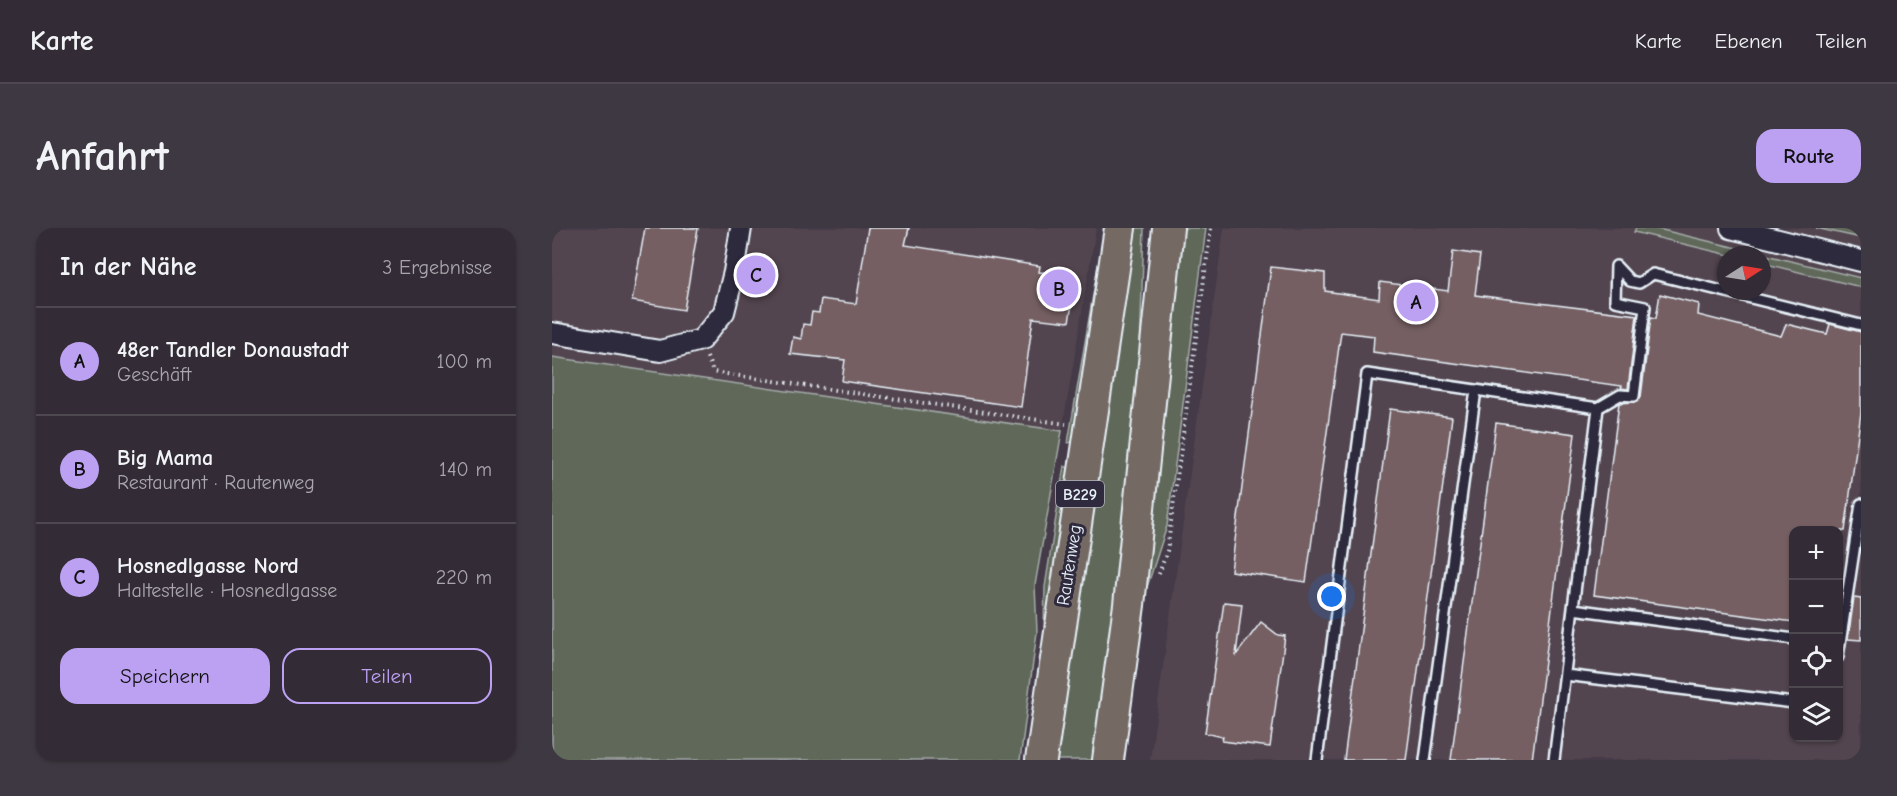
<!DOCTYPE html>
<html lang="de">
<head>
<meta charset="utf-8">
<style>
  :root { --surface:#332c36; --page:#3e3842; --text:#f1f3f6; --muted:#a9a7ad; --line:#4e4851; --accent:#bca0f2 }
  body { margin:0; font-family:"Comic Neue",sans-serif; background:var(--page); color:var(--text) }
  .controls { position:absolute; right:18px; bottom:18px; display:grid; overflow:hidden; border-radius:12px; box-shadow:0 2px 4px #0004 }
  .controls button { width:54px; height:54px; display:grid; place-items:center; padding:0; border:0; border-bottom:2px solid var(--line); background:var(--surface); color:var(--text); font:30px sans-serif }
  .compass { position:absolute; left:1165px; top:18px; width:54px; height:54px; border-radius:50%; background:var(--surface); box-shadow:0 2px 4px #0004; rotate:78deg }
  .you { position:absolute; left:780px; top:369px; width:21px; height:21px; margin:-15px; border:4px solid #fff; border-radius:50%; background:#1a73e8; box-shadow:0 0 0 9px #1a73e833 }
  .badge { display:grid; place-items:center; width:39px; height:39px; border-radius:50%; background:var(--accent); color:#111; font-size:20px; font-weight:700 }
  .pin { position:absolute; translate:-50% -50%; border:3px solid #fff; box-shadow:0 2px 6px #0006 }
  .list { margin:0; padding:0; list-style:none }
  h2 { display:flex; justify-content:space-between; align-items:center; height:78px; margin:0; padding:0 24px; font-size:26px }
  h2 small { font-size:20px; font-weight:400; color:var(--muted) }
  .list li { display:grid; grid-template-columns:39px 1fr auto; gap:18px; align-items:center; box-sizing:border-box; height:108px; padding:0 24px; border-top:2px solid var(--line) }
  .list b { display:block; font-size:22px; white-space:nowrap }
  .list p { margin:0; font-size:20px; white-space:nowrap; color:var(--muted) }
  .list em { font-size:20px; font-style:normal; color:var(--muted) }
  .actions { display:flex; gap:12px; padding:18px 24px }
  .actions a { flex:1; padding:14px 0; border:2px solid var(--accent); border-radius:18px; text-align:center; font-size:21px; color:var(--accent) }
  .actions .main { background:var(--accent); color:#111 }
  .icon { flex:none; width:33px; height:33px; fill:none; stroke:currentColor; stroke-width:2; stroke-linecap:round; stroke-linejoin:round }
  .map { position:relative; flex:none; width:1309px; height:532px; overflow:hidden; border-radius:18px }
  header { display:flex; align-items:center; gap:36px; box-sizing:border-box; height:84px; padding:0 30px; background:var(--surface); border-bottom:2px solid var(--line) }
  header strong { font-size:28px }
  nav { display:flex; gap:33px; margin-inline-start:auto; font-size:21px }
  .intro { display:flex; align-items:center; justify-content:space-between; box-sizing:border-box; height:144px; padding:0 36px }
  h1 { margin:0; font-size:42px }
  .button { padding:15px 27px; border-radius:18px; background:var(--accent); color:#111; font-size:21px; font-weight:700 }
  main { display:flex; gap:36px; padding:0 36px }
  aside { flex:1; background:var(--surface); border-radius:18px; box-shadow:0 2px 4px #0004 }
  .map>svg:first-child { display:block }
  .built { fill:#524550; fill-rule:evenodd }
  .green { fill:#61675a; stroke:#a4aca9; stroke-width:1.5 }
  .building { fill:#745e62; stroke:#e8f1f8; stroke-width:1.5 }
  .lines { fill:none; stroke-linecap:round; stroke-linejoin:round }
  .lane-casing { stroke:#e8f1f8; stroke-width:14 }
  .street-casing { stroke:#e8f1f8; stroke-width:24 }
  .primary-casing { stroke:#e8f1f8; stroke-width:34 }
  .path { stroke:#e8f1f8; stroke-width:4; stroke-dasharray:1.5 4.5; stroke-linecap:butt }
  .lane { stroke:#2f2a3d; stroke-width:9 }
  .street { stroke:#2f2a3d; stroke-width:20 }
  .primary { stroke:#756964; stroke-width:30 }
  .labels { text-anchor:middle; stroke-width:6; stroke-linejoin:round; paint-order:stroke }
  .shield { fill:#2f2a3d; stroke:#b0b5c0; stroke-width:1.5 }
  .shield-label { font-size:16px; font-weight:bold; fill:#e8f1f8 }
  .street-label { font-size:18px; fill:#e8f1f8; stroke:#2f2a3d }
</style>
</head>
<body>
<header>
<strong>Karte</strong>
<nav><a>Karte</a><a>Ebenen</a><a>Teilen</a></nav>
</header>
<div class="intro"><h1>Anfahrt</h1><a class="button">Route</a></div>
<main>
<aside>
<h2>In der Nähe<small>3 Ergebnisse</small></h2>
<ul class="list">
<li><span class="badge">A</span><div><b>48er Tandler Donaustadt</b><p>Geschäft</p></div><em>100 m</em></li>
<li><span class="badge">B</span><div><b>Big Mama</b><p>Restaurant · Rautenweg</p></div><em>140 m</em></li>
<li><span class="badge">C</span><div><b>Hosnedlgasse Nord</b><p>Haltestelle · Hosnedlgasse</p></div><em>220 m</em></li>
</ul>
<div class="actions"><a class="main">Speichern</a><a>Teilen</a></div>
</aside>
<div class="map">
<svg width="1309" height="532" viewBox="0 0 1309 532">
  <rect width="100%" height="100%" fill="#443a48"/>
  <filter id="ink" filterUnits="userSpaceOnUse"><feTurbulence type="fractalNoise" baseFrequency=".0167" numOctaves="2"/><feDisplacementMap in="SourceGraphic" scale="12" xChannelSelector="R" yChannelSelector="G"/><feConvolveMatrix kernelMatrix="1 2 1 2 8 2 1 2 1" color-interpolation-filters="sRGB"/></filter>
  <g filter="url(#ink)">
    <path class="built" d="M 0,0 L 544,0 L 510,203 L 0,129 Z
      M 672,0 L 1309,0 L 1309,532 L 598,532 ZM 1174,27 L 1210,27 L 1210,63 L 1174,63 ZM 1242,302 L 1286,302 L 1286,509 L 1242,509 Z"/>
    <path class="green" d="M 579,0 L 592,0 L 586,183 L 544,532 L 502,532 Z
      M 630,0 L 654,0 L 615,298 L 594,362 L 591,361 Z
      M 1084,0 L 1102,0 L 1309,50 L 1309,59 L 1210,35 L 1210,27 L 1177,27 L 1082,4 Z
      M 1264,0 L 1309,0 L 1309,10 Z
      M 546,37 L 550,38 L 524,213 L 516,215 Z
      M 0,129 L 510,203 L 483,357 L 485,404 L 468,532 L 0,532 Z
      M 512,238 L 521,242 L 495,401 L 492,399 L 493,359 Z"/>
    <path class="building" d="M 93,0 L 146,0 L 132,82 L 80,73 Z
      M 316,0 L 357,0 L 353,17 L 488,38 L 487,44 L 516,47 L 513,75 L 520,76 L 517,94 L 481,90 L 469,179 L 290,153 L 293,132 L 238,126 L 241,109 L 249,111 L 251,96 L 258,97 L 260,84 L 267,85 L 269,71 L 304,76 Z
      M 901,23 L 928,27 L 923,67 L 1085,87 L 1076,161 L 1069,160 L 1070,158 L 821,124 L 822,108 L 789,104 L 754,354 L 679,343 L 719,39 L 773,45 L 773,63 L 827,71 L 828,54 L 896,63 Z
      M 1108,66 L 1147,76 L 1146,87 L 1229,108 L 1234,96 L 1275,106 L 1278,96 L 1309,104 L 1309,184 L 1293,303 L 1242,303 L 1242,394 L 1042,367 L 1067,175 L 1084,174 L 1089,169 L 1099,89 L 1104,90 Z
      M 838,181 L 900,189 L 854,532 L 792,532 Z
      M 944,195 L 1023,206 L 980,532 L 899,532 Z
      M 1302,370 L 1309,371 L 1309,412 L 1296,411 Z
      M 672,374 L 690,376 L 684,427 L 709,394 L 726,407 L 733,408 L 718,519 L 670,513 L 671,509 L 653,505 Z"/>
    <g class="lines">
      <defs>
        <path id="lane" d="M 1064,38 L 1078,53 L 1087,55 L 1101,46 L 1309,97
          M 1021,381 L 1242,411
          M 1286,429 L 1309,276
          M 1013,447 L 1242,475
          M 765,532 L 815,146 L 1046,180 L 1068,167 L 1082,168 L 1093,79 L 1063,73 L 1064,38
          M 873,532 L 924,162
          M 1002,532 L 1046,180"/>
        <path id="street" d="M 1179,0 L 1309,33
          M 0,105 L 108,123 L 149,112 L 172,84 L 182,44 L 189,0"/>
        <path id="primary" d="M 489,532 L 568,0
          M 556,532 L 577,377 L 616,0"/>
      </defs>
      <use href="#lane" class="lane-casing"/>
      <use href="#street" class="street-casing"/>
      <use href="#primary" class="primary-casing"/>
      <path class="path" d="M 155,129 L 161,144 L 514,196
        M 607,346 L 615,323 L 659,0"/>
      <use href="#lane" class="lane"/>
      <use href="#street" class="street"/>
      <use href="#primary" class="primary"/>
    </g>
  </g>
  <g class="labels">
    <rect class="shield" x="504" y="253" width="48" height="26" rx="4.5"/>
    <g class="shield-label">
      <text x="528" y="272">B229</text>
    </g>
    <g class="street-label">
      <text transform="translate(517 337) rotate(-81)" y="6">Rautenweg</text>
    </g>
  </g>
</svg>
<div class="controls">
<button>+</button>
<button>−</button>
<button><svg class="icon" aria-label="locate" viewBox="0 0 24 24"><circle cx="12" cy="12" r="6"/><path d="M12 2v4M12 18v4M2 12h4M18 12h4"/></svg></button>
<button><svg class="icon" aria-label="layers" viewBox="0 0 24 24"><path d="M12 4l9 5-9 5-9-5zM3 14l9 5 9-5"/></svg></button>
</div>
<svg class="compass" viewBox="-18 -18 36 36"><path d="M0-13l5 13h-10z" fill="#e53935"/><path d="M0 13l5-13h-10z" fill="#a9a7ad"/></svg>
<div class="you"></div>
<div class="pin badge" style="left:864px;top:74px">A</div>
<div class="pin badge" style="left:507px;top:61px">B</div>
<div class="pin badge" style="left:204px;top:47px">C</div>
</div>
</main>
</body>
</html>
